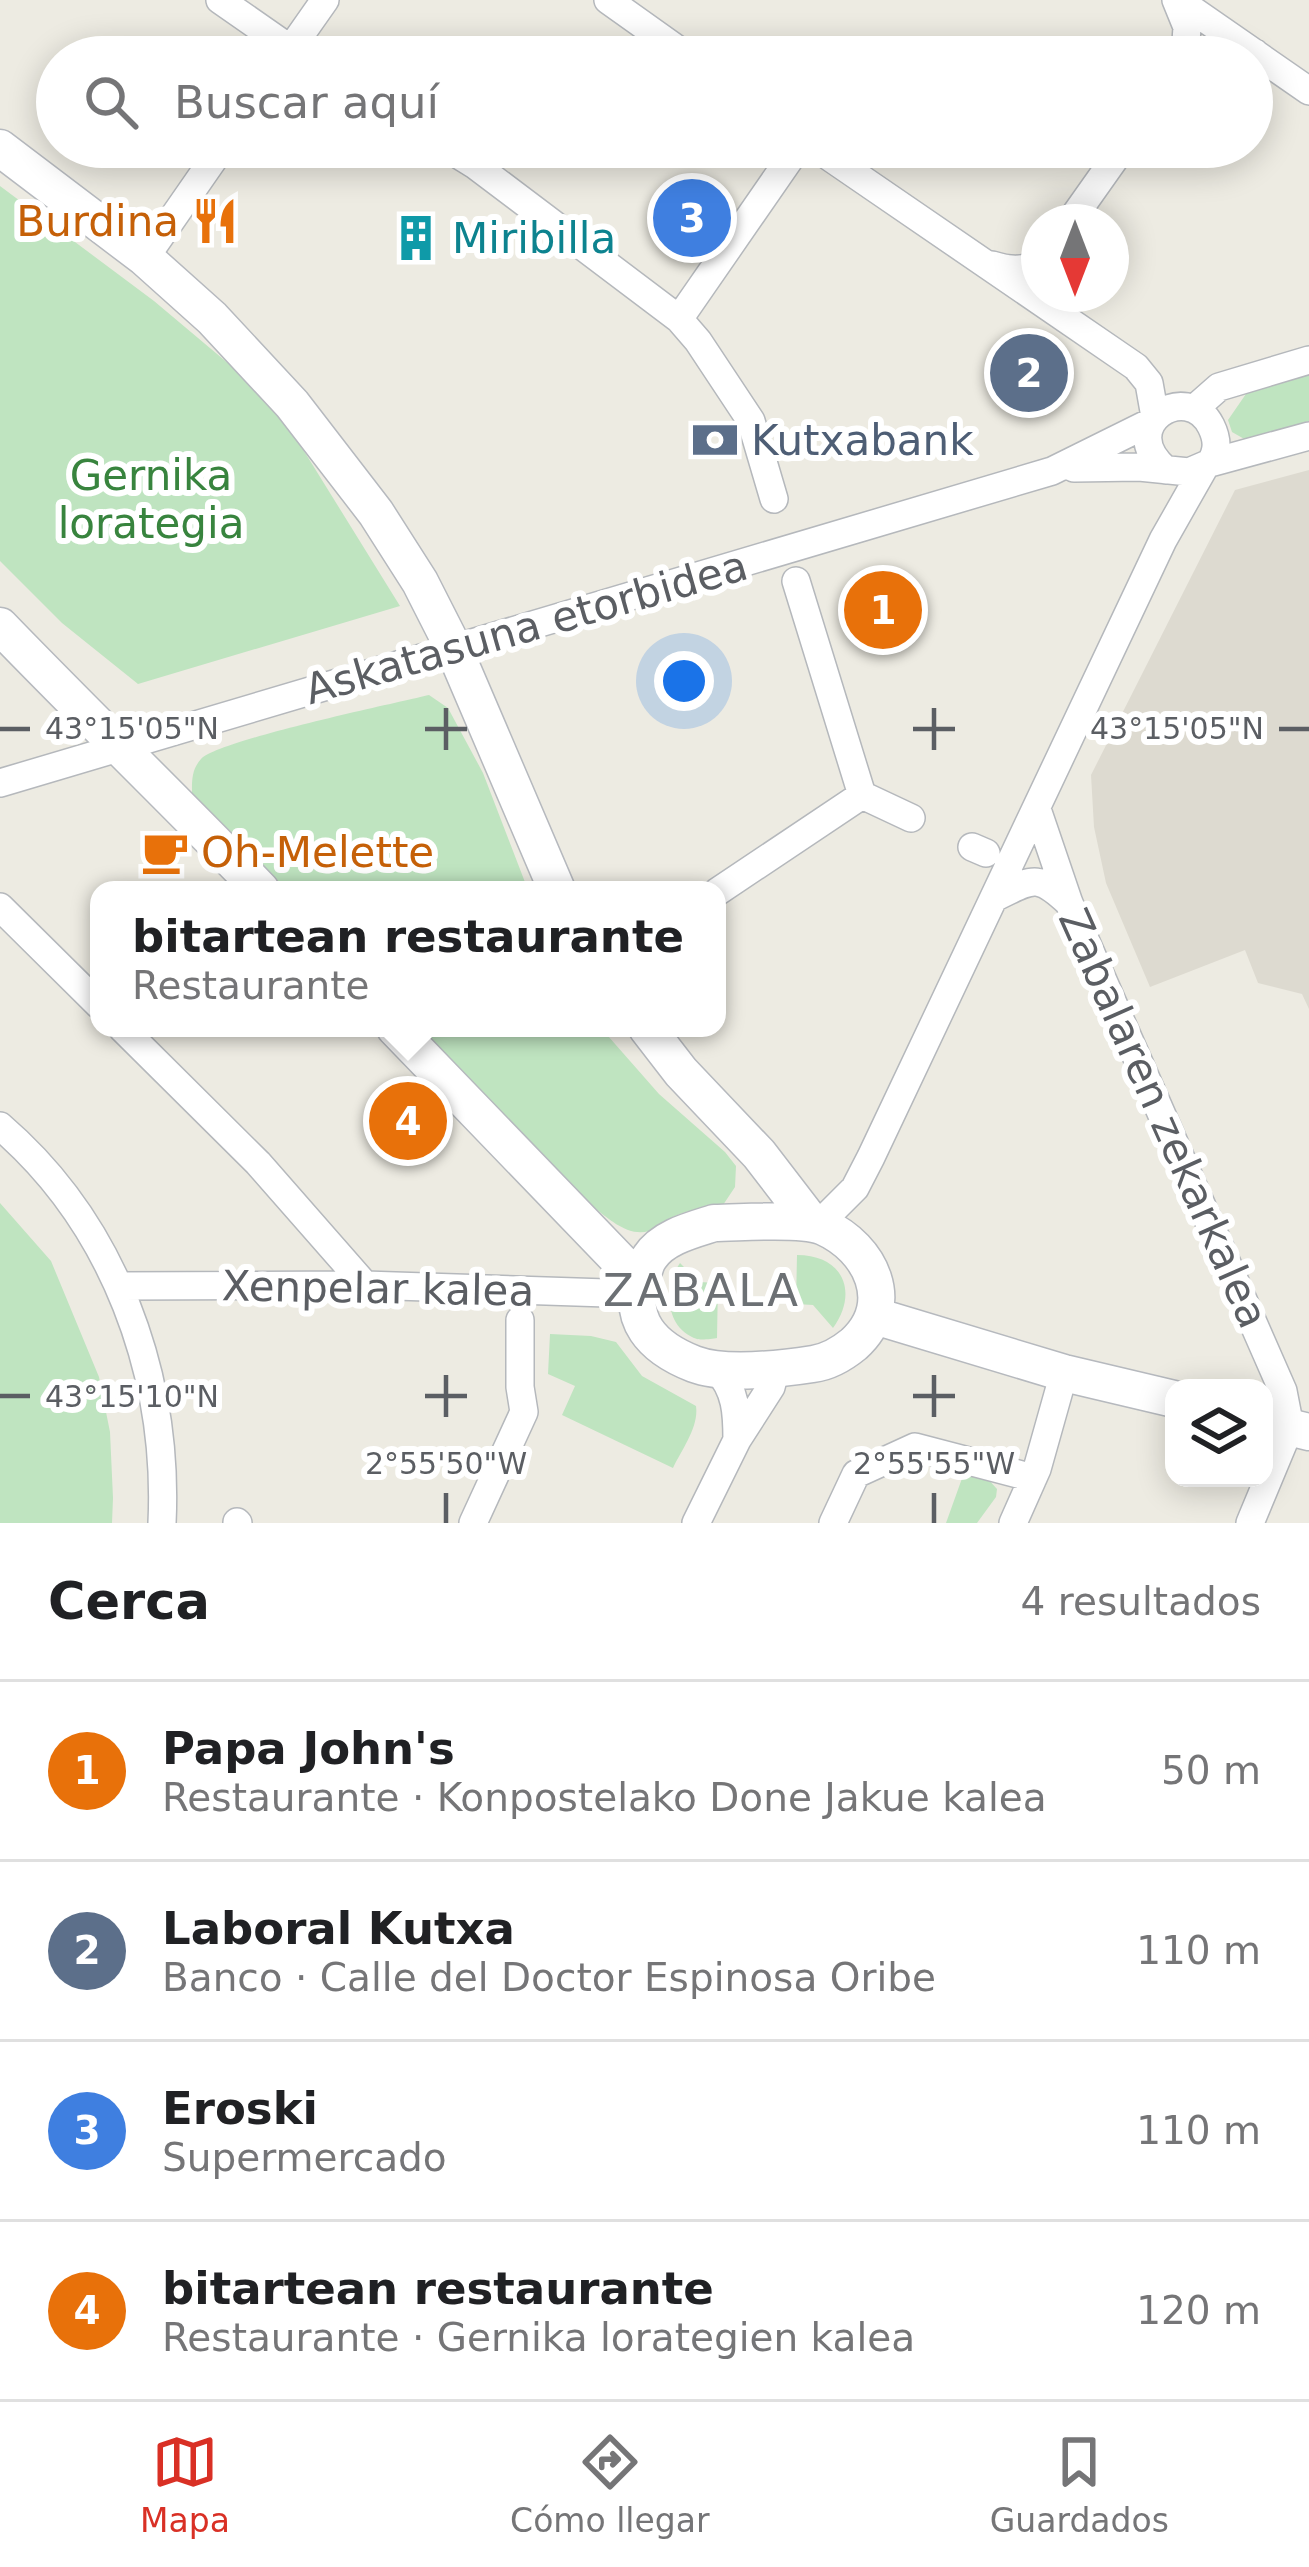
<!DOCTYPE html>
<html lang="es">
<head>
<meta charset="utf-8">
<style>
  :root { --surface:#fff; --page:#f2f2f2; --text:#202124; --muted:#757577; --line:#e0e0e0; --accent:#d93025 }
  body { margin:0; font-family:"DejaVu Sans",sans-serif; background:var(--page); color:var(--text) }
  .controls { position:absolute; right:36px; bottom:36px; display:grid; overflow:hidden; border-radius:24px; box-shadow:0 6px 30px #0003 }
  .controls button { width:108px; height:108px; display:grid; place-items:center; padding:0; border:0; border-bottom:3px solid var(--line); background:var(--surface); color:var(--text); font:60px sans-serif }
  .compass { position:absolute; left:1021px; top:204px; width:108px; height:108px; border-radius:50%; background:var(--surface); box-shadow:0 6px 30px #0003; rotate:180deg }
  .you { position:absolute; left:684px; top:681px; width:42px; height:42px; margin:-30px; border:9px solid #fff; border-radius:50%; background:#1a73e8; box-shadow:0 0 0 18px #1a73e833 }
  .badge { display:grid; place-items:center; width:78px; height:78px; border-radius:50%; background:var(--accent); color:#fff; font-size:39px; font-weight:700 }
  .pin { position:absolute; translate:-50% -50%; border:6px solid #fff; box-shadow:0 3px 12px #0006 }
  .popup { position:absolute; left:90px; top:881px; width:636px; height:156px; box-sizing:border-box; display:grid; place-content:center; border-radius:24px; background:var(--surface); filter:drop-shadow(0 3px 9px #0005); font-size:39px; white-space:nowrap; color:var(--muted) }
  .popup b { font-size:45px; color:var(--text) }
  .popup::after { content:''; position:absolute; left:50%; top:100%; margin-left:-24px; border:24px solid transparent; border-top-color:var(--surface) }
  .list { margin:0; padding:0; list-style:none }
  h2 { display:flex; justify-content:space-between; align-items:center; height:156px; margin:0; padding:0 48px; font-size:51px }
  h2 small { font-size:39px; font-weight:400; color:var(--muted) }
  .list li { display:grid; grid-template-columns:78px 1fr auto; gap:36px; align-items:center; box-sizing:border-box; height:180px; padding:0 48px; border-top:3px solid var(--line) }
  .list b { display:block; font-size:45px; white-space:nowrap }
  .list p { margin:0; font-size:39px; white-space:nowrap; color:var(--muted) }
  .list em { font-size:39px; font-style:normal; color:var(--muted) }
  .icon { flex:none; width:66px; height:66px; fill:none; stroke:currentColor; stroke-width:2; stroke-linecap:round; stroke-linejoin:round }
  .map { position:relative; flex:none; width:1309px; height:1523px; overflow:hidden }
  .search { position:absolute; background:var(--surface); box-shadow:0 6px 30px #0003; left:36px; right:36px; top:36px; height:132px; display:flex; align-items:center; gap:30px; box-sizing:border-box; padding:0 42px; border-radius:66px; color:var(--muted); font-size:45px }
  .sheet { height:876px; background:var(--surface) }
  nav { display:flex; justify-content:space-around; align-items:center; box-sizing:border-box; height:168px; border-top:3px solid var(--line); background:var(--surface); font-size:33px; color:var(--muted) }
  nav a { display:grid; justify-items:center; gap:6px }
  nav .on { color:var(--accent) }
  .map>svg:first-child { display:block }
  .education { fill:#dddad0 }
  .green { fill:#bfe4c0 }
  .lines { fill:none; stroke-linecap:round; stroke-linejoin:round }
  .street-casing { stroke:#b5b8bc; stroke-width:30 }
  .secondary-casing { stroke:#b6b9be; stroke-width:39 }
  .street { stroke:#fff; stroke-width:27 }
  .secondary { stroke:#fff; stroke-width:36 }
  .ticks { fill:none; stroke:#5b5e63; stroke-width:4.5 }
  .labels { text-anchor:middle; stroke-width:12; stroke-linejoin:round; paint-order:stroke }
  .food-label { font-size:42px; fill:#c56008; stroke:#fff; text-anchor:end }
  .culture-label { font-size:42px; fill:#0d838f; stroke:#fff; text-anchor:start }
  .service-label { font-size:42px; fill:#4e5e75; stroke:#fff; text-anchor:start }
  .park-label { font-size:42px; fill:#38843e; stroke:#fff }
  .street-label { font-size:42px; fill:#5b5e63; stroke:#fff }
  .neighbourhood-label { font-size:45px; letter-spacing:3px; fill:#6c7074; stroke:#fff }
  .ticks-label { font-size:30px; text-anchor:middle; fill:#5b5e63; stroke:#fff; stroke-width:12; stroke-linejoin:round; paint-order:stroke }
</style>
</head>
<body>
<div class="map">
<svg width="1309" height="1523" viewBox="0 0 1309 1523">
  <rect width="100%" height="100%" fill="#edebe2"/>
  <path class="education" d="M 1309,470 L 1309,1009 L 1302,994 L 1258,983 L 1245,950 L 1150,987 L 1106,883 L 1094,827 L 1091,775 L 1235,490 Z"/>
  <path class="green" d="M 0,186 L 154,301 L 273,401 L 400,606 L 138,684 L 62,623 L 0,561 Z
    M 1309,371 L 1309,421 L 1246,440 L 1232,432 L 1228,420 L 1248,391 Z
    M 429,695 L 448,708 L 483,773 L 528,890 L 283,890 L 192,795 C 192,782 191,770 201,759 C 219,740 392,704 429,695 Z
    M 417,1028 L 601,1028 L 659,1094 L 725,1152 L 736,1166 L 735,1187 L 723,1205 C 707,1208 690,1209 675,1216 C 665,1220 658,1228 649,1231 C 629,1237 610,1220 596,1209 Z
    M 0,1203 L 51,1261 L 99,1377 L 110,1432 L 113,1498 L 112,1523 L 0,1523 Z
    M 797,1255 C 843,1255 859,1292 833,1328 L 813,1305 L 796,1304 Z
    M 680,1263 L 699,1282 L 718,1283 L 717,1338 C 713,1339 701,1340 697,1339 C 664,1328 664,1286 680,1263 Z
    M 550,1334 L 591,1336 L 616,1342 L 642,1376 L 696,1406 C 699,1427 682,1449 673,1468 L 562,1415 L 575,1386 L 548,1374 Z
    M 965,1470 L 987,1478 L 997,1489 L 996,1497 L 977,1523 L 946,1523 Z"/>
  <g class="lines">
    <defs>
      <path id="street" d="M 220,0 L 302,57
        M 608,0 L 688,57
        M 1176,0 L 1187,27 L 1185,57
        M 1178,0 L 1309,91
        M 285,57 L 325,0
        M 1197,57 L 1255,53
        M 446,147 L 475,165 L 679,319 L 698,341 L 751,421 L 774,499
        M 815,147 L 1136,367 L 1149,383 L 1155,417
        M 1070,222 L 1123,147
        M 145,258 L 222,147
        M 992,265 C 1008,270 1026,273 1039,261
        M 679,319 L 798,147
        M 1194,409 L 1219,387 L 1309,360
        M 1074,468 L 1139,467 L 1189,472 L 1210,463 L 1309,436
        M 1166,470 C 1114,426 1187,379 1211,426 C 1218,440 1218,451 1210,463
        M 796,581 L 862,795 L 911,818
        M 0,783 L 1052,471 L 1151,422
        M 1037,809 L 1069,903 L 1283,1391 L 1290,1427 L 1250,1523
        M 972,847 L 986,853
        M 717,892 L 862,795
        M 996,897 C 1033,879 1037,873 1069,903
        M 0,907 L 99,1005
        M 122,1028 L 258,1163 L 365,1285
        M 0,1126 C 114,1224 169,1374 162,1523
        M 819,1224 L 855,1188 L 871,1157 L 1163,540 L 1205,466
        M 119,1286 L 365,1285 L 637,1294
        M 717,1370 C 736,1390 737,1413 737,1440
        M 237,1522 L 238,1523
        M 473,1523 L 524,1412 L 520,1387 L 520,1320
        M 696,1523 L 737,1440 L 771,1387 L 776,1368
        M 833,1523 L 856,1474 L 915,1447 L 1033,1478
        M 1013,1523 L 1037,1469 L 1064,1373"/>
      <path id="secondary" d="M 0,148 L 145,258 L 212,318 L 292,404 L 376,513 L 420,582 L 453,647 L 557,890
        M 0,626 C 86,715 175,801 261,890
        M 395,1028 L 640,1282
        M 647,1028 L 681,1072 L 759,1154 L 812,1223
        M 714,1223 C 740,1223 802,1217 824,1227 C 871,1248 898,1304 854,1344 C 843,1353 828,1362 813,1364 C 780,1369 726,1376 694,1364 C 653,1348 625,1320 643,1274 C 645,1268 646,1262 650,1257 C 663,1237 692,1230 714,1223 Z
        M 875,1316 L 1064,1373 L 1174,1399
        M 1264,1421 L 1309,1432"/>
    </defs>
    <use href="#street" class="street-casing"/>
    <use href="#secondary" class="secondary-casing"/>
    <use href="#street" class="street"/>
    <use href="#secondary" class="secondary"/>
  </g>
  <path class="ticks" d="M 446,708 L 446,750M 934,708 L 934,750M 0,729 L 30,729M 425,729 L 467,729M 913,729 L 955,729M 1279,729 L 1309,729M 446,1375 L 446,1417M 934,1375 L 934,1417M 0,1396 L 30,1396M 425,1396 L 467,1396M 913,1396 L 955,1396M 446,1493 L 446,1523M 934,1493 L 934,1523"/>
  <defs>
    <symbol id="restaurant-bare" viewBox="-9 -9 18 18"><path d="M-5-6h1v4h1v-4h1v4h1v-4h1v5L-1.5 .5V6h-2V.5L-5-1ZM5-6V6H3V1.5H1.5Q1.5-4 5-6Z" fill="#e8710a" stroke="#fff" stroke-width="2.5" paint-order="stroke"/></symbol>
    <symbol id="building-bare" viewBox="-9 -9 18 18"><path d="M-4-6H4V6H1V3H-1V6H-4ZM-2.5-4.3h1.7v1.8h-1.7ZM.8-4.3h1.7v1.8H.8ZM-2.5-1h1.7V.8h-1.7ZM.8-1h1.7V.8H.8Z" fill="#0f9aa8" stroke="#fff" stroke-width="2.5" paint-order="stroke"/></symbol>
    <symbol id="bank-bare" viewBox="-9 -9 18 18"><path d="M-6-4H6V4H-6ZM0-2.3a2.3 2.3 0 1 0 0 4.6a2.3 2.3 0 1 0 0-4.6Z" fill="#5c6f8a" stroke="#fff" stroke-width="2.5" paint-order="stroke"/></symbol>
    <symbol id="cafe-bare" viewBox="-9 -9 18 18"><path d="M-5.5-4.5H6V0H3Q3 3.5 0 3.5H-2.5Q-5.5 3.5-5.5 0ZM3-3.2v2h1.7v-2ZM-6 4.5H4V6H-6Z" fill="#e8710a" stroke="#fff" stroke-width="2.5" paint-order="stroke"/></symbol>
  </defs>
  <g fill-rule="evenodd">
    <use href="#restaurant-bare" x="182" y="188" width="66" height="66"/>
    <use href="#building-bare" x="383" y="205" width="66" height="66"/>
    <use href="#bank-bare" x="682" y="407" width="66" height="66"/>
    <use href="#cafe-bare" x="132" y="819" width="66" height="66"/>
  </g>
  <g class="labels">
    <g class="food-label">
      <text x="179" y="236">Burdina</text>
      <text x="201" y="867" text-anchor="start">Oh-Melette</text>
    </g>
    <g class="culture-label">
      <text x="452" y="253">Miribilla</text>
    </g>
    <g class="service-label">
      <text x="751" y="455">Kutxabank</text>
    </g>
    <g class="park-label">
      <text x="151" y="490">Gernika<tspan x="151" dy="48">lorategia</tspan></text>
    </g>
    <g class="street-label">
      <text transform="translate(526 627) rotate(-16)" y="15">Askatasuna etorbidea</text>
      <text transform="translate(1164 1118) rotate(66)" y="15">Zabalaren zekarkalea</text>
      <text transform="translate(378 1288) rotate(1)" y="15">Xenpelar kalea</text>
    </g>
    <g class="neighbourhood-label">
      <text x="702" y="1306">ZABALA</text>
    </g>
  </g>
  <g class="ticks-label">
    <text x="1177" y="739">43°15'05"N</text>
    <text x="132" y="739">43°15'05"N</text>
    <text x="132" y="1407">43°15'10"N</text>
    <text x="446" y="1474">2°55'50"W</text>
    <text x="934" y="1474">2°55'55"W</text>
  </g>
</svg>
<div class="controls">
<button><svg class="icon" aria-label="layers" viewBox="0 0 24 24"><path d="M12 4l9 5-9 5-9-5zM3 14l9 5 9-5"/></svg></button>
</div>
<svg class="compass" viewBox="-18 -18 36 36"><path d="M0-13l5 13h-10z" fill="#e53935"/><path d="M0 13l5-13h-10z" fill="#757577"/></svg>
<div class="you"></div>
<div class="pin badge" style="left:883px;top:610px;background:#e8710a">1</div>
<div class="pin badge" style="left:1029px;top:373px;background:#5c6f8a">2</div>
<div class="pin badge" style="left:692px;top:218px;background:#3f7fe0">3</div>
<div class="pin badge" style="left:408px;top:1121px;background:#e8710a">4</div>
<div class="popup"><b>bitartean restaurante</b>Restaurante</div>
<div class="search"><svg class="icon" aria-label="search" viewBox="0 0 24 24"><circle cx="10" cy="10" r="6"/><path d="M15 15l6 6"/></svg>Buscar aquí</div>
</div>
<section class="sheet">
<h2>Cerca<small>4 resultados</small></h2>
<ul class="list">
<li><span class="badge" style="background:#e8710a">1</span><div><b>Papa John's</b><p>Restaurante · Konpostelako Done Jakue kalea</p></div><em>50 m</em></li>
<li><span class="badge" style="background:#5c6f8a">2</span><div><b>Laboral Kutxa</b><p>Banco · Calle del Doctor Espinosa Oribe</p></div><em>110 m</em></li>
<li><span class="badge" style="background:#3f7fe0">3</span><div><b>Eroski</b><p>Supermercado</p></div><em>110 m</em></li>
<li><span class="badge" style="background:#e8710a">4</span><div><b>bitartean restaurante</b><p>Restaurante · Gernika lorategien kalea</p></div><em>120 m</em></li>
</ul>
</section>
<nav>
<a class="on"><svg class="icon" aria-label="map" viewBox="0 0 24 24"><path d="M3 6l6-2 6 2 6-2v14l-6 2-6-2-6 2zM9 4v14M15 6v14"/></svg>Mapa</a>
<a><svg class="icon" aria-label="directions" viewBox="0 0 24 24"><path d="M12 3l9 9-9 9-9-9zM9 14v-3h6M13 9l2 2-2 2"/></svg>Cómo llegar</a>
<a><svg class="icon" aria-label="saved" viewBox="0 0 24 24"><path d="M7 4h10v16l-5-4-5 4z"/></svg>Guardados</a>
</nav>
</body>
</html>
